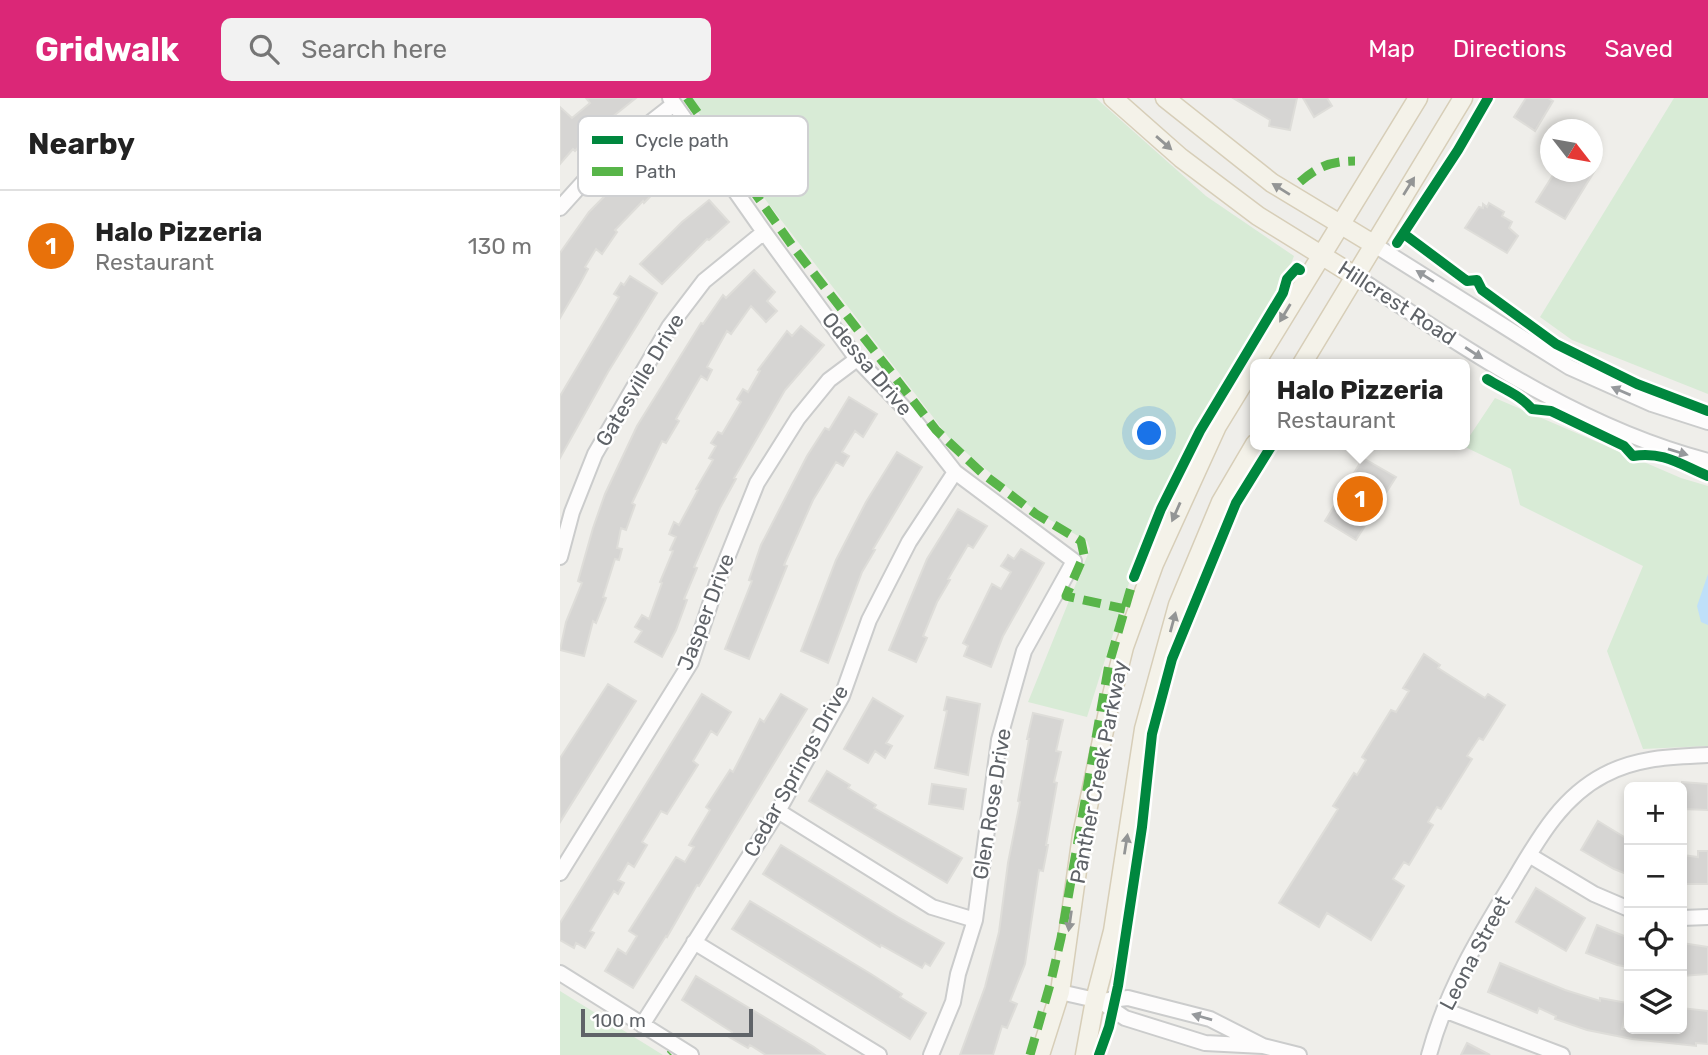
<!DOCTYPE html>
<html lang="en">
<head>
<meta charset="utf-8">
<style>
  :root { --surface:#fff; --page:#f2f2f2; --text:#222; --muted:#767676; --line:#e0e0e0; --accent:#db2777 }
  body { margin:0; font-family:Rubik,sans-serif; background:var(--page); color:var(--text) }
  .controls { position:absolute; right:21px; bottom:21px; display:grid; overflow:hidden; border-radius:10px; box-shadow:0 4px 10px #0003 }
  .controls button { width:63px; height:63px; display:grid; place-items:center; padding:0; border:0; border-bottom:2px solid var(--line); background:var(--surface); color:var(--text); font:35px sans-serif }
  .compass { position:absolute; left:980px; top:21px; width:63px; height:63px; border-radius:50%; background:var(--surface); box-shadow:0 4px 10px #0003; rotate:121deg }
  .scale { position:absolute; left:21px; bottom:18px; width:172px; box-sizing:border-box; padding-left:7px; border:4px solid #5f6368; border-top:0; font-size:19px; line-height:24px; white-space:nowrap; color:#5f6368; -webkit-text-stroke:5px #fff; paint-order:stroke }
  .you { position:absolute; left:590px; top:336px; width:24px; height:24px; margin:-18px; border:5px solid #fff; border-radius:50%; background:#1a73e8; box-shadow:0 0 0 10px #1a73e833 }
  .badge { display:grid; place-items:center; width:46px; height:46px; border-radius:50%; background:var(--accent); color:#fff; font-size:23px; font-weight:700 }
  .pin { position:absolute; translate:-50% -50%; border:4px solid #fff; box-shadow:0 2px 7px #0006 }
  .popup { position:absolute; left:690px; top:261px; width:220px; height:91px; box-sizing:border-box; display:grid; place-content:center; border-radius:10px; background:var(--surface); filter:drop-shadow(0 2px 5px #0005); font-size:23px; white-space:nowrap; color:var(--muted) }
  .popup b { font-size:26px; color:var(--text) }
  .popup::after { content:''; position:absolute; left:50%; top:100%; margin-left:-14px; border:14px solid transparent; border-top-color:var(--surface) }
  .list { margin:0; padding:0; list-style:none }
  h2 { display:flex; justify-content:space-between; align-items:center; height:91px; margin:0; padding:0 28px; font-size:30px }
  h2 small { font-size:23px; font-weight:400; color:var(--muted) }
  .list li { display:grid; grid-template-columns:46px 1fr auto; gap:21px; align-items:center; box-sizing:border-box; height:112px; padding:0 28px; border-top:2px solid var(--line) }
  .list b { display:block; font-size:26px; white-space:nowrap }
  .list p { margin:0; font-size:23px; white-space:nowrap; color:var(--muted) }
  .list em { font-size:23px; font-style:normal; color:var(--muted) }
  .icon { flex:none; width:38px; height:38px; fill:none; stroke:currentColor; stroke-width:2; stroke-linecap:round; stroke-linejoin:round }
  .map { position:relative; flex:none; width:1148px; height:957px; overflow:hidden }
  header { display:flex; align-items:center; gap:42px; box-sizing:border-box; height:98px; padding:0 35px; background:var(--accent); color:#fff }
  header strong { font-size:33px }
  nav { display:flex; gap:38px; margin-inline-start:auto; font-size:24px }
  .search { width:490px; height:63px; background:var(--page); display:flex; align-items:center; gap:18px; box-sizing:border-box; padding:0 24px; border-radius:10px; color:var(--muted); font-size:26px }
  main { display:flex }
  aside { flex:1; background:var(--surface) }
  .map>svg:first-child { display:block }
  .green { fill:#d8ebd6 }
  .water { fill:#bfe0f9 }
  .building { fill:#d6d5d3; stroke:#deddd9; stroke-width:2 }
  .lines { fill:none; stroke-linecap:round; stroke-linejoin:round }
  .minor-casing { stroke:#cbcccc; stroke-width:18 }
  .major-casing { stroke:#d7ceb8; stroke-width:21 }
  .minor { stroke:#fdfcfc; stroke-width:14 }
  .major { stroke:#f4f2e9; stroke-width:18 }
  .quiet { stroke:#58b549; stroke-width:9; stroke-dasharray:18 9; stroke-linecap:butt }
  .cycleway-casing { stroke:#fff; stroke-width:15 }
  .cycleway { stroke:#00873e; stroke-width:10 }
  .oneway { fill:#939595 }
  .oneway2 { fill:#96999c }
  .labels { text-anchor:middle; stroke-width:5; stroke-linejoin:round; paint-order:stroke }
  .street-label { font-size:21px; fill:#5f6368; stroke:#fff }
  .key { fill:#fff; stroke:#cfd0d2; stroke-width:2 }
  .key-label { font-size:19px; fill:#5f6368 }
</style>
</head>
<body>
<header>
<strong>Gridwalk</strong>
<div class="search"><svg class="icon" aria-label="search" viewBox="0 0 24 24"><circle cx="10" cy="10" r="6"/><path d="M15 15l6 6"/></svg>Search here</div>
<nav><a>Map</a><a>Directions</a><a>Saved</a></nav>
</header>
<main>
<aside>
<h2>Nearby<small></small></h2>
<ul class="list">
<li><span class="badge" style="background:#e8710a">1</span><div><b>Halo Pizzeria</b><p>Restaurant</p></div><em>130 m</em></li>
</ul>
</aside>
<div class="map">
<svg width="1148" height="957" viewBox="0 0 1148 957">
  <rect width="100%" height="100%" fill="#efeeea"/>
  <path class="green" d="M 127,0 L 536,0 L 646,98 L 734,158 L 722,189 L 628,345 L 571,479 L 527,619 L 468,604 L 530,451 L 527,443 L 478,415 L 390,341 Z
    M 1114,0 L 1148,0 L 1148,296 L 1012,242 L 980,219 Z
    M 935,300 L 1121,380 L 1148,388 L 1148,648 L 1083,651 L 1047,553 L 1083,468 L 960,407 L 951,371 L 903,348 Z
    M 0,893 L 103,957 L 0,957 Z"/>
  <path class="water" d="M 1148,476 L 1148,527 L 1141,524 L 1137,508 Z"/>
  <path class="building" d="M 26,0 L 76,0 L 31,36 L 15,53 L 13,51 L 0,66 L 0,9 L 12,20 L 30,5 Z
    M 673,0 L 737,0 L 730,32 L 709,28 L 710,22 Z
    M 743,0 L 767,0 L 772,8 L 754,19 Z
    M 966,0 L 988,0 L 993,3 L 975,33 L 954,19 Z
    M 104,43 L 128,72 L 112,86 L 107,81 L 84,105 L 83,103 L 55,132 L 57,134 L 42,156 L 36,151 L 25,169 L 28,171 L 20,186 L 0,220 L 0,155 L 29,114 L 80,62 Z
    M 995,74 L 1034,74 L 1005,121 L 976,104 Z
    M 149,102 L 169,124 L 149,142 L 147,141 L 102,186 L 80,166 L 122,124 Z
    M 929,105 L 944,114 L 942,118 L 952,124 L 949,130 L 958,138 L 947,155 L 905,130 L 919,109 L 923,110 L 923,106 L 927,109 Z
    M 194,172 L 215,194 L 207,203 L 217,213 L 206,224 L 191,208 L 171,236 L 167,233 L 147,269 L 152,272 L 147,282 L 141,278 L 116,321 L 119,323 L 106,345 L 102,343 L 72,405 L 75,407 L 66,432 L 61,430 L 57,450 L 62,451 L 59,462 L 55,461 L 43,499 L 46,500 L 36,525 L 33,523 L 24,558 L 0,552 L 6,524 L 22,485 L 18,483 L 33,430 L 45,396 L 77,328 L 141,225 L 143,226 L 163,197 L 166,200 Z
    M 70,178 L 97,195 L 48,274 L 0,360 L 0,298 L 59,199 L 54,196 L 61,185 L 64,187 Z
    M 241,228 L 264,247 L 225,292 L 174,380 L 176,381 L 160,410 L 134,469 L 137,470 L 124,501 L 127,502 L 116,532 L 102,559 L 75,544 L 82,533 L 75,529 L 82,517 L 89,521 L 102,485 L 100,484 L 113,453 L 110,452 L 116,439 L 109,436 L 114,424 L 119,427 L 138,392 L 136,391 L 153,362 L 149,360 L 156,348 L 151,345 L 158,334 L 162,336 L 181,304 L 177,301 L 183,291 L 188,294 L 200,273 L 198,272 L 227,233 L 232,238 Z
    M 289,299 L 317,316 L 303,339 L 295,333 L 282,354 L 289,358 L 283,368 L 276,364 L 253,402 L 224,467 L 227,468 L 189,561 L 165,551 L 192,483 L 189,482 L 201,447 L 247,358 L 265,330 L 269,332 Z
    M 337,354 L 362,369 L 313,451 L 315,452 L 302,474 L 268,565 L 241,553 L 276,462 L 306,404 Z
    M 803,360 L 836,379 L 796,442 L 765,423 Z
    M 398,411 L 427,428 L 413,450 L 408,447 L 388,481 L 390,482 L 377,504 L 363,538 L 367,540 L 356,564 L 329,552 L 367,461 Z
    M 461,451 L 484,465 L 443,538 L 431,569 L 404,558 L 408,548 L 403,545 L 432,486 L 441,491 L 451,474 L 441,468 L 447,459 L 448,457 L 454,461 Z
    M 864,556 L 880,567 L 878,570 L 925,600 L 928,596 L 945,607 L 923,642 L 919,640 L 907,658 L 912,661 L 881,711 L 877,709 L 868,724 L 873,727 L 849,767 L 844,764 L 833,781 L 844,788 L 811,842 L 767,815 L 759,829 L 719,805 L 778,711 L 773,708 L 794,675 L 797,677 L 806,662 L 802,659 L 831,612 L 836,614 L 849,593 L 843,590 Z
    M 48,586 L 76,603 L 0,724 L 0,660 Z
    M 142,596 L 171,614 L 157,637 L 151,633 L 133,663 L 138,667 L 107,716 L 101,713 L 82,744 L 87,747 L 74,769 L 68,765 L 58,782 L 64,785 L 58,796 L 54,793 L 30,833 L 34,835 L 25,850 L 16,845 L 14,850 L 0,842 L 0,825 Z
    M 221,596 L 247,611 L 139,788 L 137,787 L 107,839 L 106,838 L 73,890 L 45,873 L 58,851 L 66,856 L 77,838 L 69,833 L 116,759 L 125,764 L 134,749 L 129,747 L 150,712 L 146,709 L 170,672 L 173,674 L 200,621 L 204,624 Z
    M 387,599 L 420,606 L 408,677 L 375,670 L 387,613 L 384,612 Z
    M 313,600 L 343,618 L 326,645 L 332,648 L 325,660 L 315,653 L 308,665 L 284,651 Z
    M 473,615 L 503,622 L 496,653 L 501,654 L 494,684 L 497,685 L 486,747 L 488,747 L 483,773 L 479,772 L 465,866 L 450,903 L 457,906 L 447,930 L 442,928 L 433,957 L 400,957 L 425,889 L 439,834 L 448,765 L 460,704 L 458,703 L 469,641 L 467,641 Z
    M 267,673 L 290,687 L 288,690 L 316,707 L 314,710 L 402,760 L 387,785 L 249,703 Z
    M 1122,684 L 1148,686 L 1148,712 L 1122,711 Z
    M 372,686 L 406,691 L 403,711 L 369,706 Z
    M 1038,723 L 1069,742 L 1069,777 L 1054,771 L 1021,752 Z
    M 221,747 L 338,819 L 384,845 L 370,868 L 365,865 L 362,870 L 321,847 L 320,849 L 203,776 Z
    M 1138,753 L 1148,753 L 1148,786 L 1122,786 L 1122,757 L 1138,759 Z
    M 976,790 L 1025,820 L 1006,853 L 956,824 Z
    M 190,803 L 311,876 L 342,896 L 340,899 L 366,915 L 350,941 L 172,831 Z
    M 1037,827 L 1069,840 L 1069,869 L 1057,867 L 1026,855 Z
    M 1122,845 L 1148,849 L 1148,876 L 1122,878 Z
    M 940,865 L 1005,892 L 1040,903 L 1040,900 L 1067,905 L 1062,931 L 1122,931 L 1122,910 L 1148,913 L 1148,946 L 1136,945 L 1136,948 L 1072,941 L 1027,932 L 995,921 L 996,918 L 979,910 L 977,915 L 928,894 Z
    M 136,878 L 254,949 L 265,957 L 206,957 L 190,947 L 188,950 L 169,939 L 172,934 L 122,902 Z
    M 907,945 L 930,957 L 901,957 Z"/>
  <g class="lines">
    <defs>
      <path id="minor" d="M 110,0 L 204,134 L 297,261 L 348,314 L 395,374 L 514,463 L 464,553 L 439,642 L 415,822 L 398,876 L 393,904 L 371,957
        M 0,110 L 46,59 L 114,6
        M 813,146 L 1009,269 L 1092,306 L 1148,324
        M 795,178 C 907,251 1017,329 1148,363
        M 0,459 L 12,414 L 35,356 L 109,229 L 144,183 L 204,134
        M 218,713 L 372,809 L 415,822
        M 969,757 L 1034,796 L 1069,811
        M 0,775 L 131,564 L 157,485 L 197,385 L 238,320 L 269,282 L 297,261
        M 1122,820 L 1148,819
        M 134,844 L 319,957
        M 0,875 L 131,957
        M 500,894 L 540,903 L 565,920 L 645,945 L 703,948
        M 540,903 L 568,900 L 650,921 L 703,948 L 739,957
        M 884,912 L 1002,957
        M 82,927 L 218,713 L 282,598 L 309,522 L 349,444 L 395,374
        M 869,957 C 886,894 918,840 952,785 C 977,743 1000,700 1044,677 C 1077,659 1112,659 1148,657"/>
      <path id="major" d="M 553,0 L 621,60 L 698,118 L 795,178
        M 605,0 L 712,85 L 813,146
        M 742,266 L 903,0
        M 480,957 L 500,894 L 522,737 L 549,609 L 564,549 L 594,466 L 657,328 L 858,0
        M 525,957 L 535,902 L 553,833 L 584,631 L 618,507 L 661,404 L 695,346"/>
    </defs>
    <use href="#minor" class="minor-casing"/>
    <use href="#major" class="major-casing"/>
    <use href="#minor" class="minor"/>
    <use href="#major" class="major"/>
    <path class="quiet" d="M 127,0 L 234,150 L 376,332 L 422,375 L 476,416 L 521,443 L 524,457 L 506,498 L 565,511
      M 740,84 C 758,68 772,63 795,63
      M 110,957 L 111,956
      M 470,957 L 491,883 L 501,840 L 549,566 L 574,479"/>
    <defs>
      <path id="cycleway" d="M 844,136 L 907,183 L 917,182 L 922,192 L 996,246 L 1077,286 L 1148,313
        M 837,145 L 898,52 L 928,0
        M 927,281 C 943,291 960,297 972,311 L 991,313 L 1064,348 L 1073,358 C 1104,353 1121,367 1148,378
        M 574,479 L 601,411 L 640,333 L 723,195 L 727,181 L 737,170 L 740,172
        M 539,957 L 549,929 L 558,888 L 582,729 L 592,636 L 612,561 L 676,405 L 712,347"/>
    </defs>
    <use href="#cycleway" class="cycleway-casing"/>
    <use href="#cycleway" class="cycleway"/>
  </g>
  <defs><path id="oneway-solid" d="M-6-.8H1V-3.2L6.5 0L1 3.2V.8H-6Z" transform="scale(1.75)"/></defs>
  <g class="oneway">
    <use href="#oneway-solid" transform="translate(604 45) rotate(41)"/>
    <use href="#oneway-solid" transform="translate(849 88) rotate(-58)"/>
    <use href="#oneway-solid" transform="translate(721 91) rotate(-148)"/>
    <use href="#oneway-solid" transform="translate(725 215) rotate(121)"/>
    <use href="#oneway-solid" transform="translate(616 414) rotate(114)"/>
    <use href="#oneway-solid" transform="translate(613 524) rotate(-75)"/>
    <use href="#oneway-solid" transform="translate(566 746) rotate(-81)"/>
    <use href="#oneway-solid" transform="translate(510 823) rotate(98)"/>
  </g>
  <g class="oneway2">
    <use href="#oneway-solid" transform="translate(865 178) rotate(-148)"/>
    <use href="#oneway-solid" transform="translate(914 255) rotate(33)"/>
    <use href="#oneway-solid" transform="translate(1061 293) rotate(-157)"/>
    <use href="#oneway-solid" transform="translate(1118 354) rotate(17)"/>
    <use href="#oneway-solid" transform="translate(642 919) rotate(-164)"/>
  </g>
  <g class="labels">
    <g class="street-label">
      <text transform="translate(837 205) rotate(33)" y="7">Hillcrest Road</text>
      <text transform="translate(307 266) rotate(50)" y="7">Odessa Drive</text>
      <text transform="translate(80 282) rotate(-59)" y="7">Gatesville Drive</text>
      <text transform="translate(146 514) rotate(-69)" y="7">Jasper Drive</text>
      <text transform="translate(236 673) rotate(-61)" y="7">Cedar Springs Drive</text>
      <text transform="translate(539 674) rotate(-79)" y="7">Panther Creek Parkway</text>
      <text transform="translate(432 706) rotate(-81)" y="7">Glen Rose Drive</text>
      <text transform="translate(915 855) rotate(-62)" y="7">Leona Street</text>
    </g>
  </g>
  <rect x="18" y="18" width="230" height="80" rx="10" class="key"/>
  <rect x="32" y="38" width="31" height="8" fill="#00873e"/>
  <rect x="32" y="69" width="31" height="9" fill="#58b549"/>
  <g class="key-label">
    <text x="75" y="49">Cycle path</text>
    <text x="75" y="80">Path</text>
  </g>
</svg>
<div class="controls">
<button>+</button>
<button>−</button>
<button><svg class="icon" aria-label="locate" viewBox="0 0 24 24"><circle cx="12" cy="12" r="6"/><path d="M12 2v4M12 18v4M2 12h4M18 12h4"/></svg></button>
<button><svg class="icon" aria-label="layers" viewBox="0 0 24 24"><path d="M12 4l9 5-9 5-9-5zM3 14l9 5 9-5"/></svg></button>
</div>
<svg class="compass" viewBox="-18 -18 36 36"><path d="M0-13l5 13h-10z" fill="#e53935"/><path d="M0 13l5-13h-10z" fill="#767676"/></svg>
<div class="scale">100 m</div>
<div class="you"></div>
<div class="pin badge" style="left:800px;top:401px;background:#e8710a">1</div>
<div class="popup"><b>Halo Pizzeria</b>Restaurant</div>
</div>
</main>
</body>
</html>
